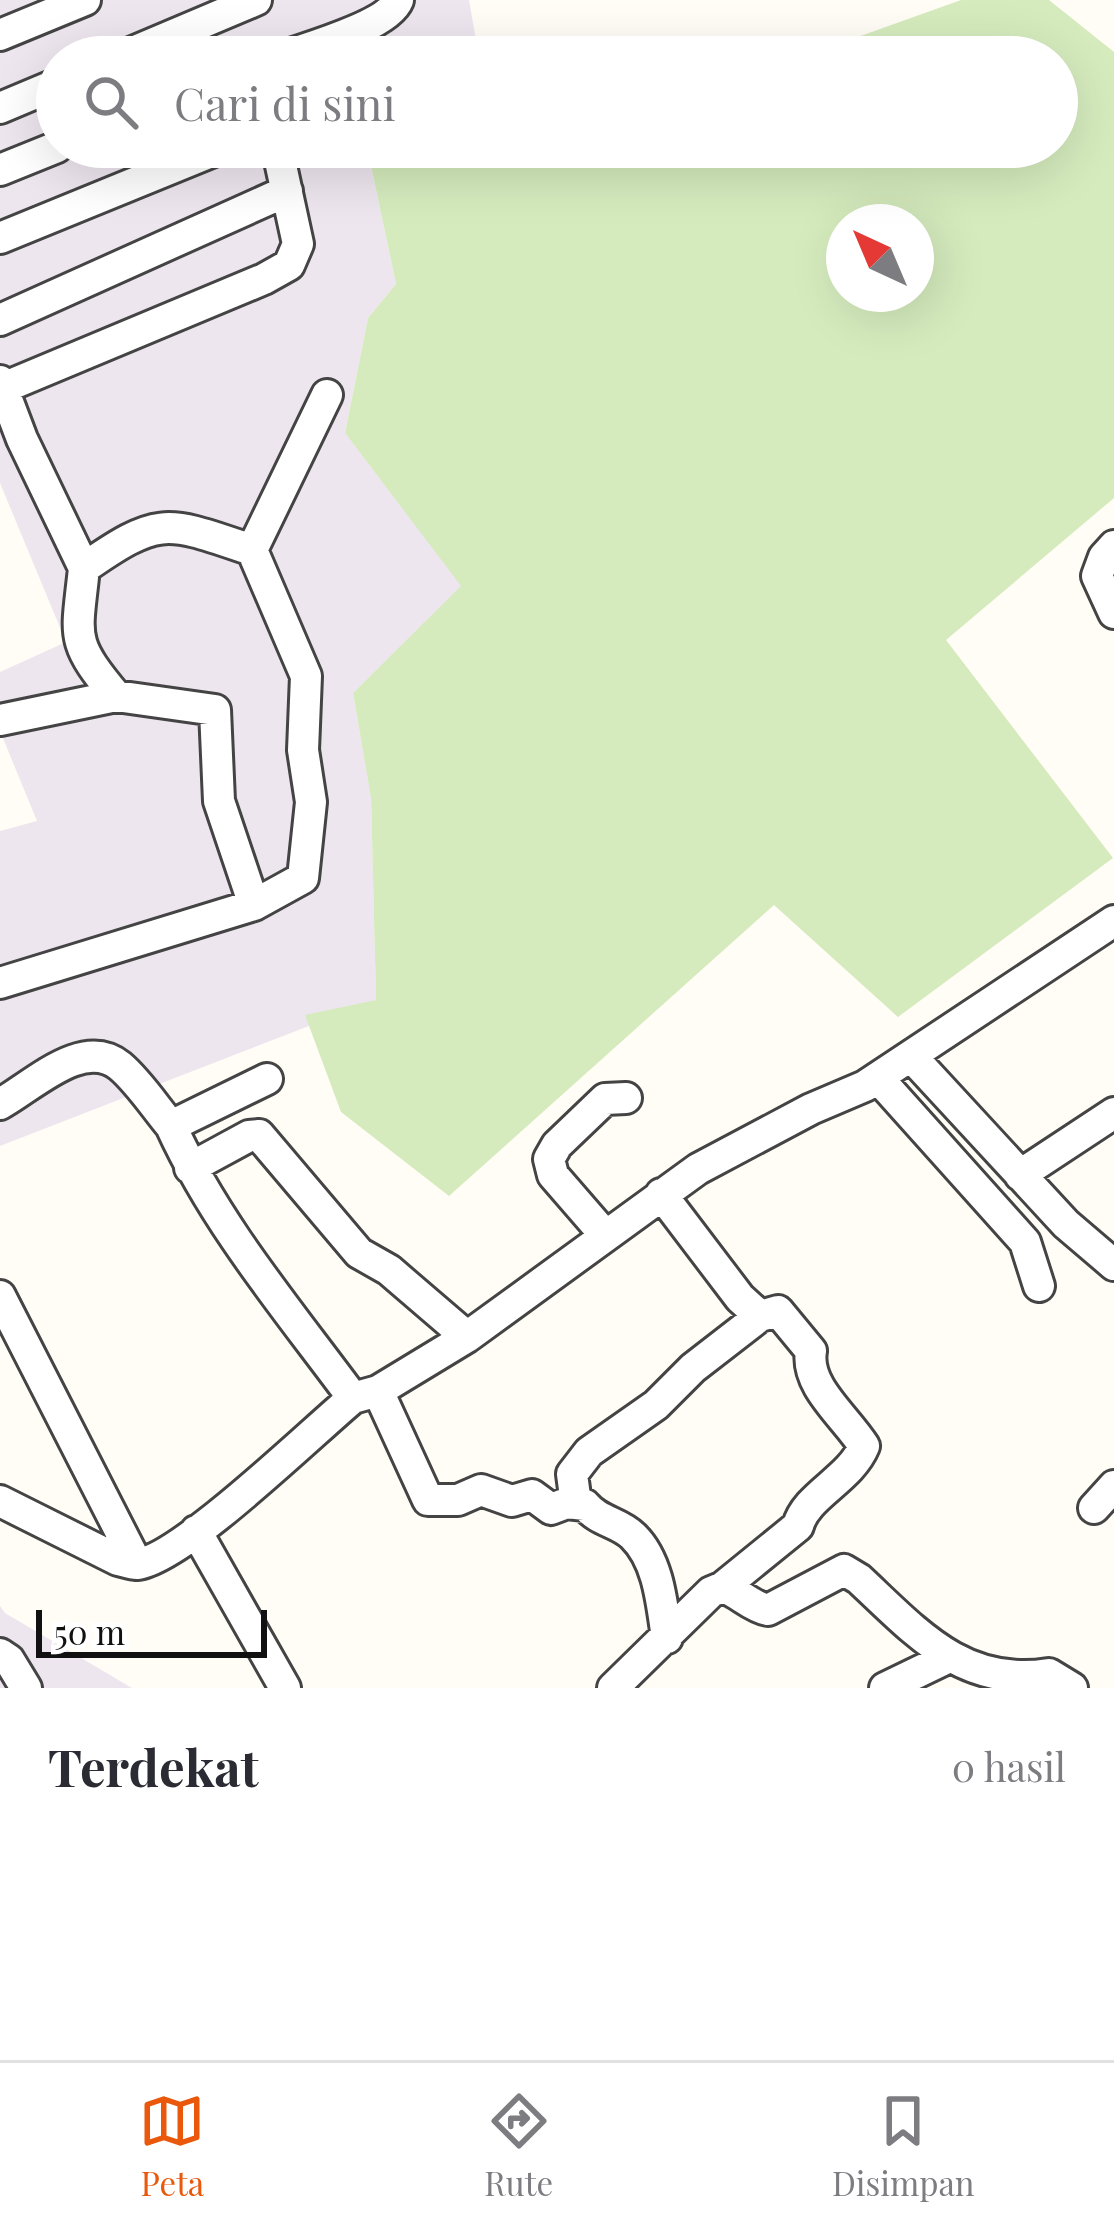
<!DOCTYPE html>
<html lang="id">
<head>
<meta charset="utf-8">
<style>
  :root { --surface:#fff; --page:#f7f7f7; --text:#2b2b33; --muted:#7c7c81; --line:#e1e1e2; --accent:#ea580c }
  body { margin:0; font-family:"Playfair Display",serif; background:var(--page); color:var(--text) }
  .compass { position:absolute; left:826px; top:204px; width:108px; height:108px; border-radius:50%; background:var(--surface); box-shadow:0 12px 48px #0002; rotate:316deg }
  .scale { position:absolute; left:36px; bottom:30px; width:231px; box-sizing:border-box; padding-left:12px; border:6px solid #111; border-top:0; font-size:33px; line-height:42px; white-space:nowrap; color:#111; -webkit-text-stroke:9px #fff; paint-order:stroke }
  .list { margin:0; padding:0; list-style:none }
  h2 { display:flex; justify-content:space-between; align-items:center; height:156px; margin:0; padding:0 48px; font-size:51px }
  h2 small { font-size:39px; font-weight:400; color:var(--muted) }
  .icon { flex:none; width:66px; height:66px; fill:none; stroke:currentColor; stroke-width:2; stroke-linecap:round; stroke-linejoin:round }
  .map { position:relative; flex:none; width:1114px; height:1688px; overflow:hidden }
  .search { position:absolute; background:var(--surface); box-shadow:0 12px 48px #0002; left:36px; right:36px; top:36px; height:132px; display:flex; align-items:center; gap:30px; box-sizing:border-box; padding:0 42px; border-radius:66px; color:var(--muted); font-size:45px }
  .sheet { height:372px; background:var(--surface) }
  nav { display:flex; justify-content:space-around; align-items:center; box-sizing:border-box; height:168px; border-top:3px solid var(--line); background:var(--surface); font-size:33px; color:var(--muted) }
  nav a { display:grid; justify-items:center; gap:6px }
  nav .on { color:var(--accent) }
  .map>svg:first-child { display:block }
  .industrial { fill:#eee6ef }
  .green { fill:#d5ebbd; fill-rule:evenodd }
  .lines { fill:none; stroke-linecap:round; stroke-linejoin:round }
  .minor-casing { stroke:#444; stroke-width:36 }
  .minor { stroke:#fff; stroke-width:30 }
</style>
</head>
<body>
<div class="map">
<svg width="1114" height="1688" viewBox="0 0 1114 1688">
  <rect width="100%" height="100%" fill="#fffdf5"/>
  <path class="industrial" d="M 0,0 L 469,0 L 479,57 L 57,57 L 57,147 L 367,147 L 396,284 L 368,318 L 345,433 L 462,586 L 353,693 L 371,797 L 376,1000 L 0,1146 L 0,831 L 37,821 L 0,731 L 0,672 L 66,642 L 0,483 Z
    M 0,1606 L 5,1613 L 132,1688 L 0,1688 Z"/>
  <path class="green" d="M 961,0 L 1049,0 L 1114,52 L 1114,498 L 946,640 L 1113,858 L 898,1017 L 774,905 L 449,1196 L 341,1112 L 305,1015 L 376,1000 L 371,798 L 353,693 L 461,586 L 345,433 L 368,318 L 396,284 L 367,147 L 461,147 L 492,168 L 550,147 L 1057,147 L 1057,57 L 802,57 ZM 844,222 L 916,222 L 916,294 L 844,294 Z"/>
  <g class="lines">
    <defs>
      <path id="minor" d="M 0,35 L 85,0
        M 121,57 L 256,0
        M 282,57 C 309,47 388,26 398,0
        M 0,108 L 57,84
        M 0,170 L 57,147
        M 0,238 L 223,147
        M 0,320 L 287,191
        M 0,381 L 22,439 L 84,568
        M 3,388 L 264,279 L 289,265 L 298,244 L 277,147
        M 1114,546 L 1104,557 L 1097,576 L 1114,613
        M 116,696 C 69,640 77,637 84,568 C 160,515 166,521 252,550 L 327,395
        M 0,720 L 116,696 L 215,710 L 219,801 L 254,905 L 303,878 L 311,802 L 303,750 L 306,676 L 252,550
        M 0,983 L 254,905
        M 911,1056 L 1066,1224 L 1114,1265
        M 878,1078 L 1025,1242 L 1039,1286
        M 267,1079 L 171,1126 C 216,1225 288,1310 353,1398
        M 0,1104 C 33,1086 83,1036 120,1066 C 139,1082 155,1107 171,1126
        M 190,1168 L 249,1136 L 259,1135 L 359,1253 L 389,1270 L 467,1337
        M 1020,1175 L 1114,1113
        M 661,1194 L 740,1298 L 760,1316 L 778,1311 L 811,1351 C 805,1386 845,1416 864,1446 C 850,1480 806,1495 798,1526 L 723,1587
        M 605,1235 L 553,1175 L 549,1159 L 557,1145 L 605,1099 L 626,1098
        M 0,1296 L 137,1564
        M 378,1391 L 428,1500 L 458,1500 L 481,1490 L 512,1501 L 532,1495 L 551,1509 L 567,1503 L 585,1505 C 599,1522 619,1522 633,1536 C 659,1561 662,1605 667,1638
        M 0,1501 L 118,1560 C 124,1561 130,1564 137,1564 C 181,1560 313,1431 353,1398 L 378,1391 L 467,1337 L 698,1169 L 811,1109 L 865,1086 L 1114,921
        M 576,1504 L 572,1474 L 589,1452 L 656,1405 L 693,1368 L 760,1316
        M 1094,1508 L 1114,1486
        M 196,1531 L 285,1688
        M 0,1654 L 9,1660 L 26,1688
        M 613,1688 L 711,1592 L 723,1587 C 740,1593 750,1606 768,1610 L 844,1570 L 859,1579 C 916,1632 963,1688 1049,1674 L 1072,1688
        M 885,1688 L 945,1659"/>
    </defs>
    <use href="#minor" class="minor-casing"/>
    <use href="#minor" class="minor"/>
  </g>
</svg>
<svg class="compass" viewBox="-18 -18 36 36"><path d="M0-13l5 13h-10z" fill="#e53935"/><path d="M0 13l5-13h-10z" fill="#7c7c81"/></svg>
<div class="scale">50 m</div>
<div class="search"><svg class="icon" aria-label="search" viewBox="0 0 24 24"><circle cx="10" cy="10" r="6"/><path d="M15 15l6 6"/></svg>Cari di sini</div>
</div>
<section class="sheet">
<h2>Terdekat<small>0 hasil</small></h2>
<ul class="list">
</ul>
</section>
<nav>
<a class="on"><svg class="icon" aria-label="map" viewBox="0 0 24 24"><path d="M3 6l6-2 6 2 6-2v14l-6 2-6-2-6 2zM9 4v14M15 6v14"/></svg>Peta</a>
<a><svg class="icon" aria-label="directions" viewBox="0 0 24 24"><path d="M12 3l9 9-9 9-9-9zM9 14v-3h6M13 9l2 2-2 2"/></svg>Rute</a>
<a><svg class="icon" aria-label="saved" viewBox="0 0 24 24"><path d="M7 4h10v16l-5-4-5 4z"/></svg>Disimpan</a>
</nav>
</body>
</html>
